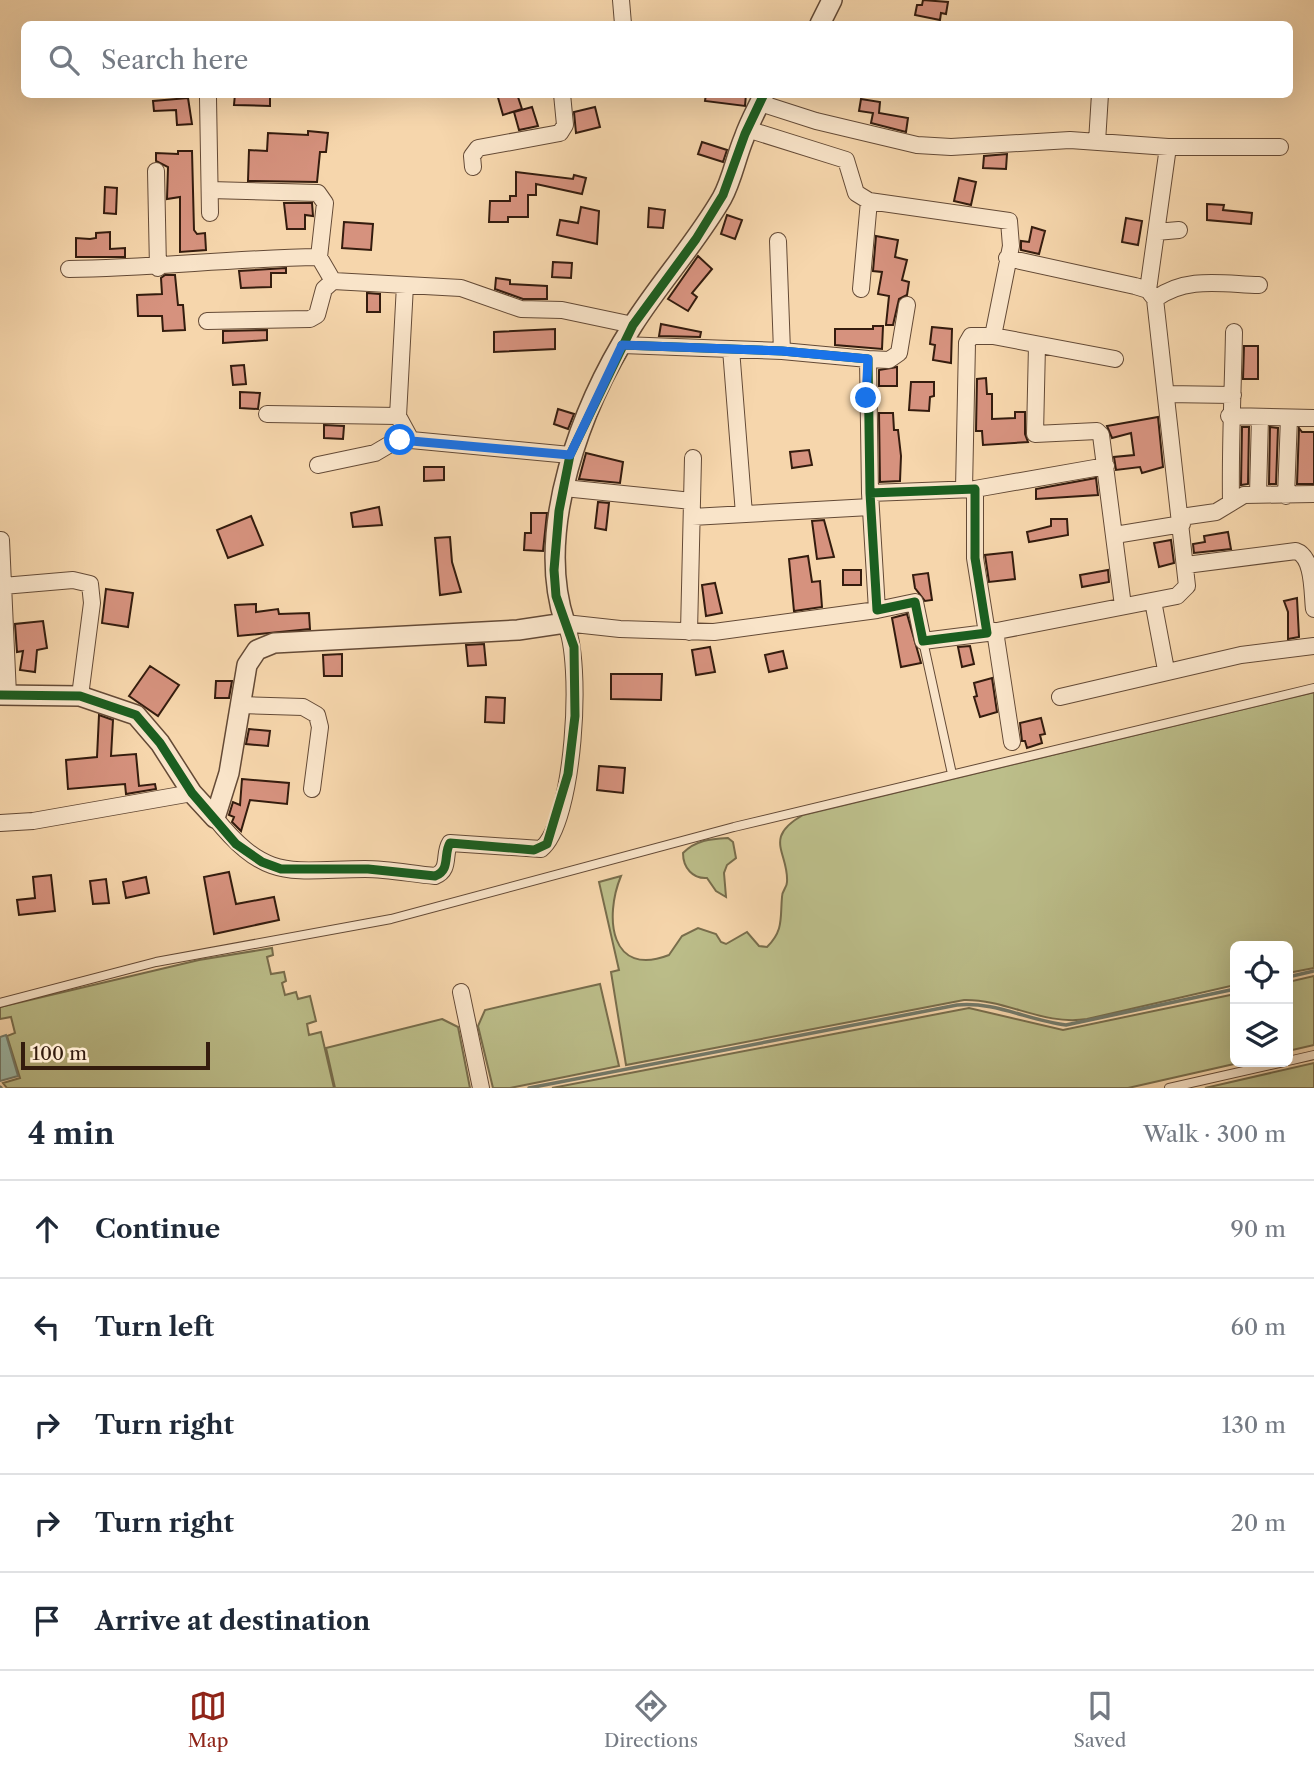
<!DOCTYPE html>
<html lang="en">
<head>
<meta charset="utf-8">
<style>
  :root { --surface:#fff; --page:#f2f2f3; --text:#1f2937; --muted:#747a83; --line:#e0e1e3; --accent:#8f2418 }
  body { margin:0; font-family:"Libre Caslon Text",serif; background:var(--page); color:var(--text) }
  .controls { position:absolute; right:21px; bottom:21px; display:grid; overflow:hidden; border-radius:10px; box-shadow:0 7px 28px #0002 }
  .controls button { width:63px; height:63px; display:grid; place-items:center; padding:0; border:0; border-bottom:2px solid var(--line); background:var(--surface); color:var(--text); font:35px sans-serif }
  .scale { position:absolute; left:21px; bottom:18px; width:189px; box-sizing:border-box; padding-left:7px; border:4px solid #341c0e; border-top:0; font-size:19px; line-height:24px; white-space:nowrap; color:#341c0e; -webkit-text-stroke:5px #f9e4c9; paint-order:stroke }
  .stop { position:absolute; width:21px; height:21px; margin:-16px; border:5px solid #1a73e8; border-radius:50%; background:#fff }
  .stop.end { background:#1a73e8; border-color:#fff; box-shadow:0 2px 7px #0008 }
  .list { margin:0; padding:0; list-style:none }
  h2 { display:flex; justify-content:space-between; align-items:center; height:91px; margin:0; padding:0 28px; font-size:30px }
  h2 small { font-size:23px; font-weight:400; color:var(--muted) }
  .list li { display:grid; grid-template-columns:46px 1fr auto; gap:21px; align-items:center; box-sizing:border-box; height:98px; padding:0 28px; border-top:2px solid var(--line) }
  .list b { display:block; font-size:26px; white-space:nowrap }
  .list em { font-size:23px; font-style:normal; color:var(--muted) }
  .icon { flex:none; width:38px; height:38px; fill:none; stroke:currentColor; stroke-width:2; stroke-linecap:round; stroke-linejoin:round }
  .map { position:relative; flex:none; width:1314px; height:1088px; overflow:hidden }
  .search { position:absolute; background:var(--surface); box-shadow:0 7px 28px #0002; left:21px; right:21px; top:21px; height:77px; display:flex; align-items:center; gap:18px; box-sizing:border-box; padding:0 24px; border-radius:10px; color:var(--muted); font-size:26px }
  .sheet { height:581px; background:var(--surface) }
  nav { display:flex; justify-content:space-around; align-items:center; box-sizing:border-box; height:98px; border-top:2px solid var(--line); background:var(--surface); font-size:19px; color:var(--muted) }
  nav a { display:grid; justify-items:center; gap:4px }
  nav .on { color:var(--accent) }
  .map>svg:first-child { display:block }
  .green { fill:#bcbe8a; stroke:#786d4c; stroke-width:2 }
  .water { fill:#9db9a8; stroke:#737a6a; stroke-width:2 }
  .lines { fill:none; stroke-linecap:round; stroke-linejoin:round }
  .stream { stroke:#737a6a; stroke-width:3.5 }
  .building { fill:#d6927e; stroke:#341c0e; stroke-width:2 }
  .service-casing { stroke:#644a36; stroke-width:10 }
  .minor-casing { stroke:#644a36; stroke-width:18 }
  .tertiary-casing { stroke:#644a36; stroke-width:22 }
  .service { stroke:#f9e4c9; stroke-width:8 }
  .minor { stroke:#f9e4c9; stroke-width:16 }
  .tertiary { stroke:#f9e4c9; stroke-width:19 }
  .cycleway-casing { stroke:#f9e4c9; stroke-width:13 }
  .cycleway { stroke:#1b5e20; stroke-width:9 }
  .route { stroke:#1a73e8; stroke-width:9 }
</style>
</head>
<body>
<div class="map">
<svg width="1314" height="1088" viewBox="0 0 1314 1088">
  <rect width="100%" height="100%" fill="#f6d6ac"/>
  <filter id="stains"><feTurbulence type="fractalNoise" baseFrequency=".00286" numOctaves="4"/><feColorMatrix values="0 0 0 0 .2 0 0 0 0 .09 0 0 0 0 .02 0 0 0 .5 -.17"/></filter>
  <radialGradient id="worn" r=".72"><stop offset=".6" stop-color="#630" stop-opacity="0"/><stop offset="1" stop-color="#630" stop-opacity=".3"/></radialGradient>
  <path class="green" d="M 1314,692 L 1314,968 L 1288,973 L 1288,946 L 1235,946 L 1235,985 L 1087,1019 C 1043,1026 1007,999 964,1000 L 626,1065 L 611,972 L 619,970 L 599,882 L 621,876 C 604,917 610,978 669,955 L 682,936 L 698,928 L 716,934 L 721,942 L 726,944 L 747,932 L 759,946 L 767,947 C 784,930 780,918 782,897 C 782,890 787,888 787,882 C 789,853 762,838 803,815 Z
    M 728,838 L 733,842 L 736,858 L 727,865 L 724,873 L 726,897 L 716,891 L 707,878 C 693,879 683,868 683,853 C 696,840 710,839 728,838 Z
    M 272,948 L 273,955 L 267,957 L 271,974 L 284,972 L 286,981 L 282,983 L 285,995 L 296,992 L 298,999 L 310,996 L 316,1021 L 307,1024 L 309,1035 L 321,1032 L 334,1088 L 7,1088 L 3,1083 L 20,1078 L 7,1036 L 15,1033 L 11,1017 L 0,1019 L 0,1007 L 199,960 Z
    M 1314,976 L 1314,1045 L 1288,1051 L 1288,982 Z
    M 600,984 L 619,1066 L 510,1088 L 493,1088 L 478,1026 L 485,1010 Z
    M 1235,994 L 1235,1062 L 1243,1062 L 1128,1088 L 552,1088 L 969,1008 L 1063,1030 Z
    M 442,1019 L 458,1027 L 470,1088 L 335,1088 L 326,1048 Z
    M 1314,1063 L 1314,1088 L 1205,1088 Z"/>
  <path class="water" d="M 6,1035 L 18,1076 L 0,1081 L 0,1037 Z"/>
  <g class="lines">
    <path class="stream" d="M 1288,977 L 1314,971
      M 0,1087 L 1,1088
      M 529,1088 L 957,1005 C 994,1001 1030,1021 1066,1025 L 1235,989"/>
  </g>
  <path class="building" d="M 923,0 L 948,2 L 946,14 L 941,13 L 940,20 L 915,15 L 917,5 L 922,5 Z
    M 235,94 L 270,94 L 270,106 L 234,105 Z
    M 497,94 L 517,94 L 522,109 L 503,115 Z
    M 706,94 L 746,94 L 745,106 L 705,101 Z
    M 188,98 L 192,124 L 177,125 L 176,110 L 154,111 L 153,101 Z
    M 861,99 L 880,102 L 879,113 L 908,118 L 906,132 L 871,123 L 873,113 L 859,111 Z
    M 532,107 L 538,126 L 519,130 L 514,112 Z
    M 595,107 L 600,127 L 576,133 L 574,112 Z
    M 308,131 L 328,133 L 326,152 L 320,152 L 317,182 L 248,181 L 249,150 L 267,151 L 268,133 L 308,135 Z
    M 702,142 L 727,150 L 723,162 L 698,154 Z
    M 178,151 L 192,151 L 194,230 L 197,234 L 205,233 L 206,250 L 180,252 L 180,197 L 167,199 L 168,167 L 156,161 L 156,153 L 178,154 Z
    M 1007,154 L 1006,169 L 983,168 L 984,156 Z
    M 516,172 L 573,179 L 574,175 L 586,178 L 582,194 L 536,184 L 536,195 L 528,195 L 528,217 L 508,217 L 508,222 L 489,222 L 490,201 L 510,201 L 510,196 L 516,196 Z
    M 959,178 L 976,182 L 971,205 L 954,201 Z
    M 105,187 L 117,188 L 116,214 L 104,213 Z
    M 284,203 L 312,203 L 313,216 L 305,215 L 305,229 L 287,229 Z
    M 1207,204 L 1224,205 L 1223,210 L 1252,213 L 1251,224 L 1207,220 Z
    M 581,207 L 599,211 L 597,244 L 557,235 L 560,220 L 578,223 Z
    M 649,208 L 665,210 L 663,228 L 648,227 Z
    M 727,215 L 742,220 L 735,239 L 721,234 Z
    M 1126,218 L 1142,221 L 1138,245 L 1122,242 Z
    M 344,222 L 373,224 L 371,250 L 342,248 Z
    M 1032,227 L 1045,231 L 1039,254 L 1021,250 L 1021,241 L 1029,242 Z
    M 110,232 L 110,249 L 125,248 L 125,257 L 76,257 L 76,238 L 90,239 L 96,238 L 96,233 Z
    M 876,236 L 898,240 L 895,257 L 907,260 L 902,280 L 909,282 L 907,295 L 899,299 L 893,325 L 886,325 L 889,296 L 878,294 L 882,272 L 873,271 Z
    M 698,256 L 712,269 L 692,293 L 697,297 L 688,311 L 668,299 Z
    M 553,262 L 572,263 L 571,278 L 552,277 Z
    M 286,268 L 286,273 L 271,273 L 271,287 L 241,288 L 239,271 Z
    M 165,275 L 175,275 L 178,305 L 183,305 L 185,330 L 163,331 L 162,316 L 138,316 L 137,295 L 162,294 L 161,278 Z
    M 496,278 L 510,280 L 510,284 L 547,286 L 547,299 L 523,299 L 495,289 Z
    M 367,293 L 380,294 L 380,312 L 367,312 Z
    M 661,324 L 701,332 L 700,337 L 659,336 Z
    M 873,326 L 883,326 L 882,349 L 835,345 L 835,329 L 873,329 Z
    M 932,327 L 952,329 L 951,363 L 933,360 L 935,345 L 930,344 Z
    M 555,329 L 555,349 L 494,352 L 494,332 Z
    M 267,330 L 267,340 L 223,343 L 223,331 Z
    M 1244,346 L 1258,346 L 1258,379 L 1243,379 Z
    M 244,365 L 246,384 L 233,385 L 231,366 Z
    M 897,367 L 897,386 L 879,386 L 879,370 Z
    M 986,378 L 987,394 L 992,394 L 992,419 L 1015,418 L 1015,412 L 1025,412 L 1025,434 L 1028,442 L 983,445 L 982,431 L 976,431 L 977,379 Z
    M 911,382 L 934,382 L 934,396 L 930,397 L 929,411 L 909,410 Z
    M 240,392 L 260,393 L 258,409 L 240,408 Z
    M 558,409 L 574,414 L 568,429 L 554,424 Z
    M 879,413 L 893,413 L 894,430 L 898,430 L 901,456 L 900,481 L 880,482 Z
    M 1158,417 L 1163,467 L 1142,473 L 1140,467 L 1116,470 L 1114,457 L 1134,455 L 1131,433 L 1112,438 L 1107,426 Z
    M 324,425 L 344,426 L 343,439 L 324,438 Z
    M 1242,427 L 1249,427 L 1248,484 L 1241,485 Z
    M 1270,427 L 1278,428 L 1276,484 L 1269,484 Z
    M 1299,428 L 1302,432 L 1314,432 L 1314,484 L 1297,484 Z
    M 809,450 L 812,465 L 792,468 L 790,452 Z
    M 586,453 L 623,462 L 620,483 L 579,479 Z
    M 424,467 L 444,467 L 444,480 L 424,481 Z
    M 1096,478 L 1098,495 L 1036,499 L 1036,489 Z
    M 598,502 L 609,503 L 606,530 L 595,528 Z
    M 379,507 L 382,525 L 353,527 L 351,513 Z
    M 531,513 L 547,513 L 543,551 L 524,550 L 525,533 L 531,533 Z
    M 251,516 L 263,545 L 228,558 L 217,530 Z
    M 1051,519 L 1067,519 L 1068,535 L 1029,542 L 1027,532 L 1051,526 Z
    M 824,520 L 834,557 L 817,559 L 812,521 Z
    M 1228,532 L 1231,549 L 1194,553 L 1193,544 L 1205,542 L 1204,536 Z
    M 450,537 L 452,562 L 461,592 L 440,595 L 435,538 Z
    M 1171,540 L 1174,563 L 1159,567 L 1154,543 Z
    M 1012,552 L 1015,579 L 989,582 L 985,555 Z
    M 808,556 L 812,582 L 820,581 L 822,607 L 794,611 L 789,559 Z
    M 843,570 L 861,570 L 861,585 L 843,585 Z
    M 1108,570 L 1109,582 L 1082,587 L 1080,575 Z
    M 928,573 L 932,600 L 925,601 L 915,588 L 913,575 Z
    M 715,583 L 722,613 L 706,616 L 702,585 Z
    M 106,589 L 133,593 L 128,627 L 102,623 Z
    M 1297,598 L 1299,637 L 1288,639 L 1288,612 L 1284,601 Z
    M 256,604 L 256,612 L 278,609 L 279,614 L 309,613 L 310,629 L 238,636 L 235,605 Z
    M 907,614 L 921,663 L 901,667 L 892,618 Z
    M 43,621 L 47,648 L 37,650 L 35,672 L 20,670 L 23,651 L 17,652 L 15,624 Z
    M 484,644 L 486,665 L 468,666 L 466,645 Z
    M 970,646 L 974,664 L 962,667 L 958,647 Z
    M 710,647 L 715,672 L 696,675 L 692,650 Z
    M 783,651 L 787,668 L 769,672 L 765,655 Z
    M 342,654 L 342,676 L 324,676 L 323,655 Z
    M 150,666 L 179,685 L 158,716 L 129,696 Z
    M 611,674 L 662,674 L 661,700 L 611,699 Z
    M 992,678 L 997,712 L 980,717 L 974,697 L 977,696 L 974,683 Z
    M 216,681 L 232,681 L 229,698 L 215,698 Z
    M 486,697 L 505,698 L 504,723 L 485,722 Z
    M 99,715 L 113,720 L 111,756 L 136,754 L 139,786 L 155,784 L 156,789 L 126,794 L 125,784 L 68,789 L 66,760 L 97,757 Z
    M 1041,718 L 1045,734 L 1040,735 L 1042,743 L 1027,748 L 1025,741 L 1022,741 L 1020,723 Z
    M 249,729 L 270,731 L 268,746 L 246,744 Z
    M 599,766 L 625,768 L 623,793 L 597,790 Z
    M 242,779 L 289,783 L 287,804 L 250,800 L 241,831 L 232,822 L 234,817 L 229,815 L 233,802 L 240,805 Z
    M 229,872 L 236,904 L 274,897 L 279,920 L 214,934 L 204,877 Z
    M 51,875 L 55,911 L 19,915 L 17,900 L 35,898 L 33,877 Z
    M 146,877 L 149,893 L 126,898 L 123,882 Z
    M 106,879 L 109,903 L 93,904 L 90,881 Z"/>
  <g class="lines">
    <defs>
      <path id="service" d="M 923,641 L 952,774
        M 0,1003 L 156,962 L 391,919 L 734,827 L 1314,688
        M 1288,1061 L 1314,1055
        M 1169,1088 L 1284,1062"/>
      <path id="minor" d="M 621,0 L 623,24
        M 208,98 L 210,213
        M 760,103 L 816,121 L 917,145 L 951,147 L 1070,140 L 1168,147 L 1280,147
        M 747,129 L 846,160 L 856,193 L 869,201 L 1009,221 L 1011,246 L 993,336
        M 1097,142 L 1100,94
        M 473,167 L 472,156 L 478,148 L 560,133 L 565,125 L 562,94
        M 156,171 L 158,268
        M 210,190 L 318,193 L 325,203 L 319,257
        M 1156,232 L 1179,230
        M 778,241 L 782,351
        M 69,269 C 153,268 235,258 319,257 L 333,281
        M 405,285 L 398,416 L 411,440
        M 861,289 L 869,201
        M 1148,290 L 1168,147
        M 1155,299 C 1186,276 1222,284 1259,285
        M 207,321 L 310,319 L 317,315 L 324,289 L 333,281 L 461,288 L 521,309 L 562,310 L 633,325
        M 622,345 L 782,351 L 868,359 L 870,493 L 975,489 L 975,558 L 987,633 L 923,641 L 915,602 L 877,610 L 870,493
        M 1037,345 L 1035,434 L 1097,431 L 1101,435 L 1123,606
        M 731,349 L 744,514
        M 868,359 L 889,360 L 899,353 L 907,305
        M 1166,394 L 1233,395
        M 267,414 L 398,416
        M 1229,416 L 1314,418
        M 318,465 L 375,453 L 392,443 L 411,440 L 570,455
        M 564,488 L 692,501
        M 964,489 L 967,343 L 971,336 L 993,336 L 1115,359
        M 975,489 L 1106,466
        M 1258,494 L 1260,417
        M 1286,496 L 1289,418
        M 1231,502 C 1230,445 1233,389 1234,332
        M 692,517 L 870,507
        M 1181,517 L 1216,512 L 1244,495 L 1314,494
        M 1115,535 L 1182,524
        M 1,540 L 8,695
        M 1186,565 L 1296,551 C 1314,557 1312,593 1314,609
        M 3,586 L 73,580 L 90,584 L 92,603 L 80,696
        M 1153,601 L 1166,670
        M 565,623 L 620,629 L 714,632 L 877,610
        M 995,631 L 1012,742
        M 689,632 L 693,458
        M 987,633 L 1177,596 L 1187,586 L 1155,299 L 1148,290 L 1135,286 L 1007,258
        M 1060,697 L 1241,655 L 1314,646
        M 241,705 L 303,707 L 317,715 L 320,727 L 312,789
        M 215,818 C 267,882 289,870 365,869 C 388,869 412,874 435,876 C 451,870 443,854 450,843 L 541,849 C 574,824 584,659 565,623
        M 0,823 L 33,821 L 192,793
        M 461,992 L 481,1088"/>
      <path id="tertiary" d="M 820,24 L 832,0
        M 0,695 L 80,696 L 136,715 L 160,743 L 192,793 L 215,818
        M 215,818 L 229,773 L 247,665 L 257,650 L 274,643 L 518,630 L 565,623 C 534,529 582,405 633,325 C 661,281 696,243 722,198 C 732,180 736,157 744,138 C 749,123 757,109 764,94"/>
    </defs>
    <use href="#service" class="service-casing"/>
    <use href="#minor" class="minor-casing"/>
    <use href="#tertiary" class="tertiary-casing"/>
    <use href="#service" class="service"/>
    <use href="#minor" class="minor"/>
    <use href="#tertiary" class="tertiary"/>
    <defs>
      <path id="cycleway" d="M 622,345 L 782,351 L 868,359 L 870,493 L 975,489 L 975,558 L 987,633 L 923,641 L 915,602 L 877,610 L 870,493
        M 0,695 L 80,696 L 136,715 L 160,743 L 192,793 L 236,844 L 262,862 L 281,869 L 368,869 L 435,876 C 451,870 443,854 450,843 L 534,850 L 547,844 L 568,774 L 575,716 L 574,647 L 556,596 L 554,570 L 559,511 L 570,455 L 633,325 L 696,239 L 723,195 L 745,134 L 764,94"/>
    </defs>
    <use href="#cycleway" class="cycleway-casing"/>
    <use href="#cycleway" class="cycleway"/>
  </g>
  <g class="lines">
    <path class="route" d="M 400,440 L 570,455 L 622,345 L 782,351 L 868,359 L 866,398"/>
  </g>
  <rect width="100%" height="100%" filter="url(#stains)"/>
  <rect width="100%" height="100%" fill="url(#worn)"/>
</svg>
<div class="controls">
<button><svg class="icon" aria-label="locate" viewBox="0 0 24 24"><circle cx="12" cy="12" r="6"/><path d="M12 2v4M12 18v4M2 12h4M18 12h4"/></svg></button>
<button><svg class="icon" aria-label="layers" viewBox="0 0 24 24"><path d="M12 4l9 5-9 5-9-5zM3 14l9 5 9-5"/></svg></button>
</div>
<div class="scale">100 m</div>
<div class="stop" style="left:400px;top:440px"></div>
<div class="stop end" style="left:866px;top:398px"></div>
<div class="search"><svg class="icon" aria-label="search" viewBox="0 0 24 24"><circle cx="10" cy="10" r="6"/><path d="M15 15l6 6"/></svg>Search here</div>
</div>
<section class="sheet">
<h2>4 min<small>Walk · 300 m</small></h2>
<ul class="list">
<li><svg class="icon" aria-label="ahead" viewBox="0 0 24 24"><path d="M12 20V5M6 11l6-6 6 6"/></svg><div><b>Continue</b></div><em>90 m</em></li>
<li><svg class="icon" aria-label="left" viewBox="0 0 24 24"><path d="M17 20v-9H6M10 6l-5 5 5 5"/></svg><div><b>Turn left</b></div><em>60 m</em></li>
<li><svg class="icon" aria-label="right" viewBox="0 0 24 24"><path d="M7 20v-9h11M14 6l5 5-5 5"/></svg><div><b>Turn right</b></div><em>130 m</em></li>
<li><svg class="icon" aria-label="right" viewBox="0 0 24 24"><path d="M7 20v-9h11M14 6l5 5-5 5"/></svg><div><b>Turn right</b></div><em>20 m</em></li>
<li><svg class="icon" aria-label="arrive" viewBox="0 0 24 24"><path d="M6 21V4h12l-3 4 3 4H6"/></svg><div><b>Arrive at destination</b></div></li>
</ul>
</section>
<nav>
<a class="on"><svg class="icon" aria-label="map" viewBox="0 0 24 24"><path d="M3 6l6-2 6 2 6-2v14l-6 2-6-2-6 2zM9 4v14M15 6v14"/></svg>Map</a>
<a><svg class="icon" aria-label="directions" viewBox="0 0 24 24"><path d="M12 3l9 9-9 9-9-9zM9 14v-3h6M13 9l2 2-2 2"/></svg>Directions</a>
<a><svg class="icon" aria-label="saved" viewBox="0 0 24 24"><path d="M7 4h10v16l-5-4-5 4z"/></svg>Saved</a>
</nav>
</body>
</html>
